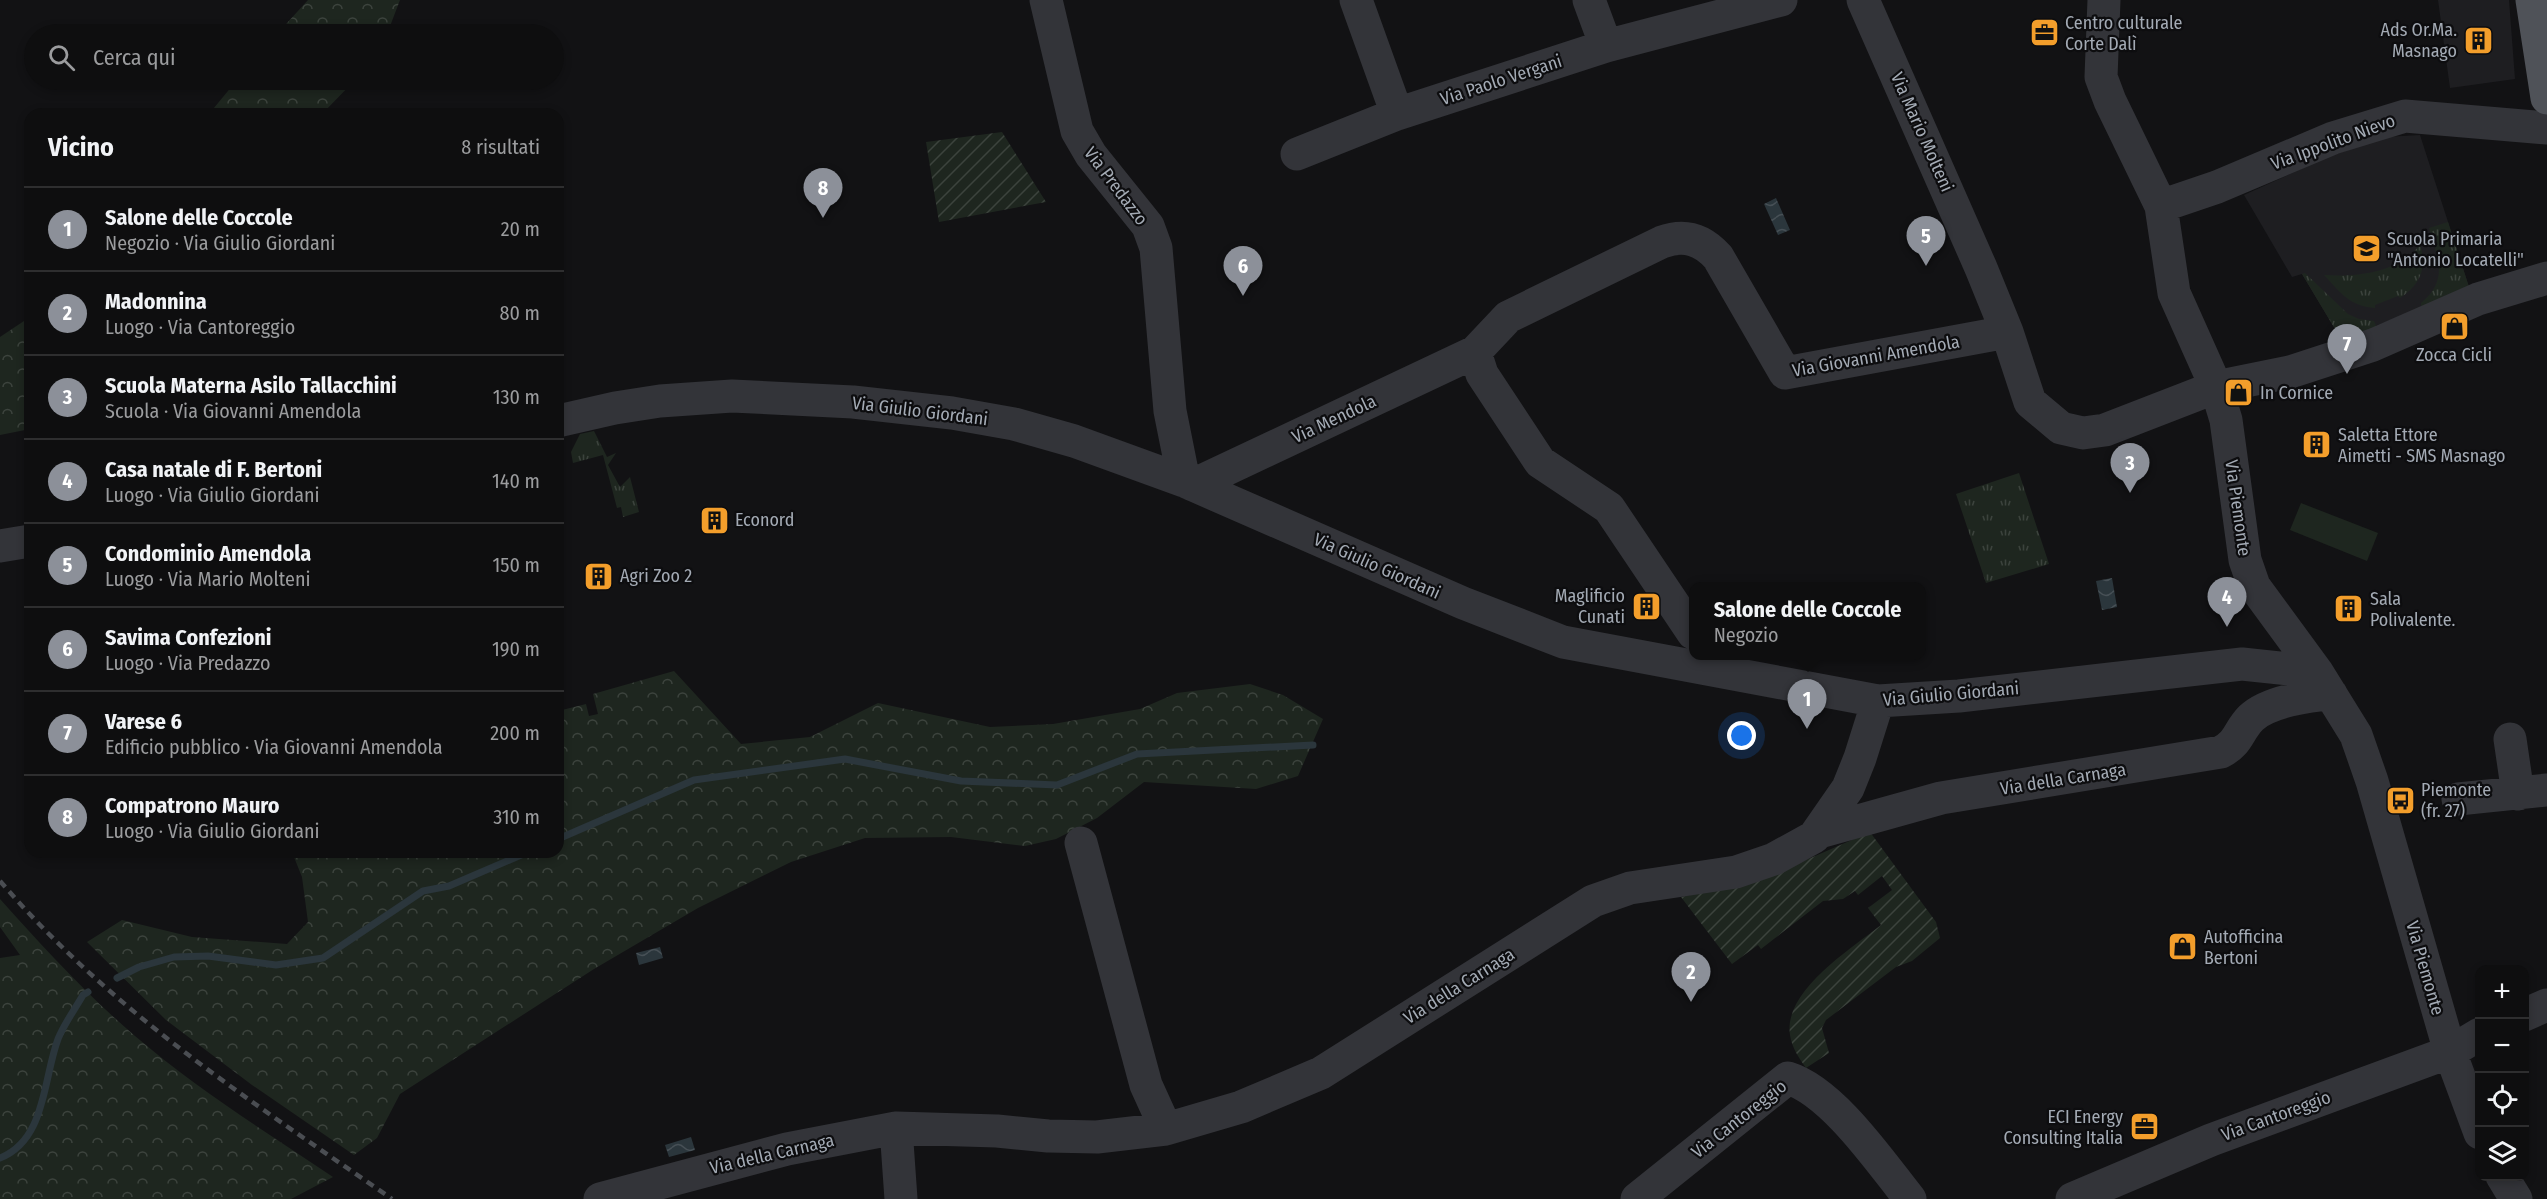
<!DOCTYPE html>
<html lang="it">
<head>
<meta charset="utf-8">
<style>
  :root { --surface:#0e0e0f; --page:#1c1c1d; --text:#f1f3f6; --muted:#9b9c9e; --line:#2e2e2f; --accent:#8c9099 }
  body { margin:0; font-family:"Fira Sans Condensed",sans-serif; background:var(--page); color:var(--text) }
  .controls { position:absolute; right:18px; bottom:18px; display:grid; overflow:hidden; border-radius:12px; box-shadow:0 3px 9px #0003 }
  .controls button { width:54px; height:54px; display:grid; place-items:center; padding:0; border:0; border-bottom:2px solid var(--line); background:var(--surface); color:var(--text); font:30px sans-serif }
  .you { position:absolute; left:1742px; top:736px; width:21px; height:21px; margin:-15px; border:4px solid #fff; border-radius:50%; background:#1a73e8; box-shadow:0 0 0 9px #1a73e833 }
  .badge { display:grid; place-items:center; width:39px; height:39px; border-radius:50%; background:var(--accent); color:#fff; font-size:20px; font-weight:700 }
  .pin { position:absolute; translate:-50% -50px; filter:drop-shadow(0 2px 3px #0008) }
  .pin::after { content:''; position:absolute; top:32px; width:21px; height:18px; background:inherit; clip-path:polygon(0 0,100% 0,50% 100%) }
  .popup { position:absolute; left:1689px; top:582px; width:237px; height:78px; box-sizing:border-box; display:grid; place-content:center; border-radius:12px; background:var(--surface); filter:drop-shadow(0 2px 4px #0005); font-size:20px; white-space:nowrap; color:var(--muted) }
  .popup b { font-size:22px; color:var(--text) }
  .popup::after { content:''; position:absolute; left:50%; top:100%; margin-left:-12px; border:12px solid transparent; border-top-color:var(--surface) }
  .list { margin:0; padding:0; list-style:none }
  h2 { display:flex; justify-content:space-between; align-items:center; height:78px; margin:0; padding:0 24px; font-size:26px }
  h2 small { font-size:20px; font-weight:400; color:var(--muted) }
  .list li { display:grid; grid-template-columns:39px 1fr auto; gap:18px; align-items:center; box-sizing:border-box; height:84px; padding:0 24px; border-top:2px solid var(--line) }
  .list b { display:block; font-size:22px; white-space:nowrap }
  .list p { margin:0; font-size:20px; white-space:nowrap; color:var(--muted) }
  .list em { font-size:20px; font-style:normal; color:var(--muted) }
  .icon { flex:none; width:33px; height:33px; fill:none; stroke:currentColor; stroke-width:2; stroke-linecap:round; stroke-linejoin:round }
  .map { position:relative; flex:none; width:2547px; height:1199px; overflow:hidden }
  .search { position:absolute; background:var(--surface); box-shadow:0 3px 9px #0003; left:24px; top:24px; width:540px; height:66px; display:flex; align-items:center; gap:15px; box-sizing:border-box; padding:0 21px; border-radius:33px; color:var(--muted); font-size:22px }
  .panel { position:absolute; background:var(--surface); box-shadow:0 3px 9px #0003; left:24px; top:108px; width:540px; height:750px; border-radius:18px }
  .map>svg:first-child { display:block }
  .built { fill:#1e1e21 }
  .grass { fill:url(#grass-tufts) }
  .forest { fill:url(#forest-crowns) }
  .garden { fill:url(#garden-furrows) }
  .pitch { fill:#1e261f }
  .water { fill:url(#water-waves) }
  .lines { fill:none; stroke-linecap:round; stroke-linejoin:round }
  .stream { stroke:#2b363c; stroke-width:7 }
  .minor { stroke:#333439; stroke-width:33 }
  .major { stroke:#4f5258; stroke-width:33 }
  .rail { stroke:#4a4d52; stroke-width:4.5; stroke-dasharray:8 6; stroke-linecap:butt }
  .labels { text-anchor:middle; stroke-width:4.5; stroke-linejoin:round; paint-order:stroke }
  .poi-label { font-size:18px; fill:#a3aab4; stroke:#0d0d0f; text-anchor:start }
  .street-label { font-size:18px; fill:#a3aab4; stroke:#0d0d0f }
</style>
</head>
<body>
<div class="map">
<svg width="2547" height="1199" viewBox="0 0 2547 1199">
  <defs>
    <pattern id="grass-tufts" width="24" height="20" patternUnits="userSpaceOnUse" patternTransform="scale(1.5)"><rect width="24" height="20" fill="#1e261f"/><path d="M3 7l-1-3M5 7V3M7 7l1-3M15 17l-1-3M17 17v-4M19 17l1-3" fill="none" stroke="#3c433d"/></pattern>
    <pattern id="forest-crowns" width="20" height="18" patternUnits="userSpaceOnUse" patternTransform="scale(1.5)"><rect width="20" height="18" fill="#1e261f"/><path d="M2 6a3 3 0 1 1 6 0M12 15a3 3 0 1 1 6 0" fill="none" stroke="#3c433d"/></pattern>
    <pattern id="garden-furrows" width="10" height="10" patternUnits="userSpaceOnUse" patternTransform="scale(1.5)"><rect width="10" height="10" fill="#1e261f"/><path d="M-1 1l2-2M0 10L10 0M9 11l2-2" fill="none" stroke="#3c433d"/></pattern>
    <pattern id="water-waves" width="16" height="10" patternUnits="userSpaceOnUse" patternTransform="scale(1.5)"><rect width="16" height="10" fill="#2b363c"/><path d="M0 5q4-4 8 0t8 0" fill="none" stroke="#475056"/></pattern>
  </defs>
  <rect width="100%" height="100%" fill="#121214"/>
  <path class="built" d="M 2438,0 L 2509,0 L 2515,79 L 2450,88 Z
    M 2420,135 L 2470,290 L 2341,339 L 2302,274 L 2292,277 L 2244,195 L 2325,158 L 2385,137 Z"/>
  <path class="grass" d="M 2448,222 L 2470,290 L 2421,310 L 2421,303 C 2449,279 2438,260 2429,228 Z
    M 2420,245 C 2428,268 2419,286 2400,298 L 2398,296 L 2375,305 L 2375,308 C 2349,306 2341,293 2324,275 C 2359,277 2396,273 2420,245 Z
    M 2305,273 L 2348,314 L 2359,319 L 2374,321 L 2377,328 L 2341,339 L 2302,274 Z
    M 594,431 L 607,457 L 616,453 L 608,465 L 620,487 L 630,477 L 639,512 L 623,517 L 621,507 L 617,508 L 603,455 L 573,463 L 571,452 L 580,434 Z
    M 2019,473 L 2049,564 L 1986,583 L 1956,494 Z"/>
  <path class="forest" d="M 308,0 L 400,0 L 387,34 L 277,34 Z
    M 237,80 L 355,80 L 322,114 L 209,114 Z
    M 30,317 L 30,429 L 0,435 L 0,337 Z
    M 674,671 L 741,744 L 810,737 L 878,703 L 990,727 L 1053,724 L 1140,709 L 1177,693 L 1250,684 L 1283,695 L 1323,719 L 1298,776 L 1256,789 L 1144,782 L 1097,818 L 1056,839 L 1025,846 L 951,837 L 865,838 L 791,862 L 698,908 L 594,969 L 400,1094 L 377,1138 L 354,1155 L 252,1085 L 166,1020 L 87,942 L 122,920 L 192,937 L 287,944 L 308,922 L 302,877 L 292,852 L 558,852 L 558,711 L 586,704 L 589,716 L 598,714 L 593,694 Z
    M 0,899 C 43,947 86,994 135,1036 C 197,1089 266,1132 333,1177 L 291,1199 L 0,1199 L 0,958 L 20,955 L 0,927 Z"/>
  <path class="garden" d="M 1002,132 L 1046,202 L 939,222 L 926,142 Z
    M 1870,832 L 1936,922 L 1940,938 L 1912,961 L 1896,967 L 1826,1020 L 1822,1028 L 1829,1053 L 1806,1068 C 1799,1058 1792,1048 1790,1035 C 1783,991 1851,949 1881,925 L 1868,908 L 1892,890 L 1882,876 L 1858,895 L 1855,891 L 1843,899 L 1823,901 L 1761,949 L 1758,945 L 1732,964 L 1681,897 L 1758,881 Z"/>
  <path class="pitch" d="M 2301,503 L 2378,533 L 2367,561 L 2290,530 Z"/>
  <path class="water" d="M 1776,198 L 1790,230 L 1778,235 L 1764,204 Z
    M 2112,578 L 2117,607 L 2102,610 L 2096,581 Z
    M 660,947 L 663,958 L 639,965 L 636,953 Z
    M 691,1137 L 695,1150 L 669,1157 L 665,1145 Z"/>
  <g class="lines">
    <path class="stream" d="M 558,839 L 694,780 L 845,759 L 961,781 L 1057,785 L 1137,754 L 1313,745
      M 117,978 L 139,967 L 174,957 L 208,956 L 276,965 L 323,958 L 423,891 L 449,886 L 528,852
      M 0,1158 C 46,1140 43,1079 58,1039 C 64,1024 75,1009 83,995 L 88,992"/>
    <path class="minor" d="M 1046,0 L 1077,131 L 1091,155 L 1148,226 L 1156,248 L 1170,411 L 1184,481
      M 1356,0 L 1397,114
      M 1589,0 L 1606,46
      M 1863,0 L 1981,268 L 2007,332
      M 2104,0 L 2101,77 L 2110,101 L 2161,206 L 2174,293 L 2216,387 L 2226,420 L 2245,560 L 2254,586 L 2317,672 L 2356,735 L 2372,781 L 2450,1052 L 2480,1133
      M 1297,154 L 1397,114 L 1606,46 L 1781,0
      M 2161,206 L 2217,187 L 2333,138 L 2405,116 L 2547,128
      M 558,421 L 615,408 L 660,401 L 732,396 L 853,402 L 952,413 L 1014,424 L 1074,441 L 1184,481 L 1463,603 L 1563,642 L 1878,701 L 1959,696 L 2242,664 L 2317,672
      M 1193,485 L 1475,352
      M 0,546 L 30,541
      M 1693,633 L 1609,508 L 1540,462 L 1482,374 L 1475,352 L 1508,317 L 1662,242 C 1684,234 1702,239 1718,257 L 1785,373 L 2007,332 L 2030,402 L 2061,428 L 2083,433 L 2105,430 L 2216,387 L 2290,372 L 2373,345 L 2478,299 L 2547,278
      M 2510,739 L 2518,794
      M 2458,799 L 2547,790
      M 1819,832 L 1941,798 L 2221,752 C 2239,743 2238,731 2251,718 C 2267,702 2310,695 2331,694
      M 1081,843 L 1146,1085 L 1166,1129
      M 2524,1015 L 2547,1005
      M 896,1128 L 901,1199
      M 2502,1176 L 2516,1199
      M 600,1199 L 787,1149 L 896,1128 L 997,1131 L 1048,1136 L 1097,1137 L 1166,1129 L 1241,1107 L 1321,1073 L 1593,901 L 1630,888 L 1736,872 L 1774,859 L 1814,837 L 1848,788 L 1860,758 L 1878,701
      M 1637,1199 L 1788,1078 C 1833,1092 1881,1163 1910,1199
      M 2072,1199 L 2211,1140 L 2450,1052 L 2480,1034"/>
    <path class="major" d="M 2532,0 L 2547,98"/>
    <path class="rail" d="M 0,881 C 113,1013 251,1101 392,1199"/>
  </g>
  <defs>
    <symbol id="office-square" viewBox="-11 -11 22 22"><rect x="-9" y="-9" width="18" height="18" rx="4" fill="#f39e2b" stroke="#0d0d0f"/><path d="M-6-3h4V-5.5h4V-3h4V5H-6ZM-1-4.5V-3h2v-1.5ZM-6 0V1H6V0Z" fill="#111"/></symbol>
    <symbol id="building-square" viewBox="-11 -11 22 22"><rect x="-9" y="-9" width="18" height="18" rx="4" fill="#f39e2b" stroke="#0d0d0f"/><path d="M-4-6H4V6H1V3H-1V6H-4ZM-2.5-4.3h1.7v1.8h-1.7ZM.8-4.3h1.7v1.8H.8ZM-2.5-1h1.7V.8h-1.7ZM.8-1h1.7V.8H.8Z" fill="#111"/></symbol>
    <symbol id="school-square" viewBox="-11 -11 22 22"><rect x="-9" y="-9" width="18" height="18" rx="4" fill="#f39e2b" stroke="#0d0d0f"/><path d="M0-5L7-2L0 1L-7-2ZM-4 1L0 2.5L4 1V4Q0 6-4 4Z" fill="#111"/></symbol>
    <symbol id="shop-square" viewBox="-11 -11 22 22"><rect x="-9" y="-9" width="18" height="18" rx="4" fill="#f39e2b" stroke="#0d0d0f"/><path d="M-5-2.5h2.3a2.7 3.5 0 0 1 5.4 0H5L5.5 6h-11ZM-1.5-2.5h3a1.5 2.3 0 0 0-3 0Z" fill="#111"/></symbol>
    <symbol id="bus-square" viewBox="-11 -11 22 22"><rect x="-9" y="-9" width="18" height="18" rx="4" fill="#f39e2b" stroke="#0d0d0f"/><path d="M-5-6H5V4H4V6H2V4H-2V6H-4V4H-5ZM-3.5-4V0h7V-4ZM-3.5 1.2v1.5H-2V1.2ZM2 1.2v1.5H3.5V1.2Z" fill="#111"/></symbol>
  </defs>
  <g fill-rule="evenodd">
    <use href="#office-square" x="2028" y="16" width="33" height="33"/>
    <use href="#building-square" x="2462" y="24" width="33" height="33"/>
    <use href="#school-square" x="2350" y="232" width="33" height="33"/>
    <use href="#shop-square" x="2438" y="310" width="33" height="33"/>
    <use href="#shop-square" x="2222" y="376" width="33" height="33"/>
    <use href="#building-square" x="2300" y="428" width="33" height="33"/>
    <use href="#building-square" x="698" y="504" width="33" height="33"/>
    <use href="#building-square" x="582" y="560" width="33" height="33"/>
    <use href="#building-square" x="1630" y="590" width="33" height="33"/>
    <use href="#building-square" x="2332" y="592" width="33" height="33"/>
    <use href="#bus-square" x="2384" y="784" width="33" height="33"/>
    <use href="#shop-square" x="2166" y="930" width="33" height="33"/>
    <use href="#office-square" x="2128" y="1110" width="33" height="33"/>
  </g>
  <g class="labels">
    <g class="poi-label">
      <text x="2065" y="29">Centro culturale<tspan x="2065" dy="21">Corte Dalì</tspan></text>
      <text x="2457" y="36" text-anchor="end">Ads Or.Ma.<tspan x="2457" dy="21">Masnago</tspan></text>
      <text x="2387" y="245">Scuola Primaria<tspan x="2387" dy="21">"Antonio Locatelli"</tspan></text>
      <text x="2454" y="361" text-anchor="middle">Zocca Cicli</text>
      <text x="2260" y="399">In Cornice</text>
      <text x="2338" y="441">Saletta Ettore<tspan x="2338" dy="21">Aimetti - SMS Masnago</tspan></text>
      <text x="735" y="526">Econord</text>
      <text x="620" y="582">Agri Zoo 2</text>
      <text x="1625" y="602" text-anchor="end">Maglificio<tspan x="1625" dy="21">Cunati</tspan></text>
      <text x="2370" y="605">Sala<tspan x="2370" dy="21">Polivalente.</tspan></text>
      <text x="2421" y="796">Piemonte<tspan x="2421" dy="21">(fr. 27)</tspan></text>
      <text x="2204" y="943">Autofficina<tspan x="2204" dy="21">Bertoni</tspan></text>
      <text x="2123" y="1123" text-anchor="end">ECI Energy<tspan x="2123" dy="21">Consulting Italia</tspan></text>
    </g>
    <g class="street-label">
      <text transform="translate(1501 80) rotate(-18)" y="6">Via Paolo Vergani</text>
      <text transform="translate(1922 132) rotate(66)" y="6">Via Mario Molteni</text>
      <text transform="translate(2333 142) rotate(-20)" y="6">Via Ippolito Nievo</text>
      <text transform="translate(1116 186) rotate(53)" y="6">Via Predazzo</text>
      <text transform="translate(1876 356) rotate(-10)" y="6">Via Giovanni Amendola</text>
      <text transform="translate(920 411) rotate(7)" y="6">Via Giulio Giordani</text>
      <text transform="translate(1334 419) rotate(-25)" y="6">Via Mendola</text>
      <text transform="translate(2238 508) rotate(82)" y="6">Via Piemonte</text>
      <text transform="translate(1377 566) rotate(24)" y="6">Via Giulio Giordani</text>
      <text transform="translate(1951 694) rotate(-5)" y="6">Via Giulio Giordani</text>
      <text transform="translate(2063 779) rotate(-9)" y="6">Via della Carnaga</text>
      <text transform="translate(2425 968) rotate(74)" y="6">Via Piemonte</text>
      <text transform="translate(1459 986) rotate(-32)" y="6">Via della Carnaga</text>
      <text transform="translate(2276 1116) rotate(-20)" y="6">Via Cantoreggio</text>
      <text transform="translate(1739 1119) rotate(-38)" y="6">Via Cantoreggio</text>
      <text transform="translate(772 1154) rotate(-13)" y="6">Via della Carnaga</text>
    </g>
  </g>
</svg>
<div class="controls">
<button>+</button>
<button>−</button>
<button><svg class="icon" aria-label="locate" viewBox="0 0 24 24"><circle cx="12" cy="12" r="6"/><path d="M12 2v4M12 18v4M2 12h4M18 12h4"/></svg></button>
<button><svg class="icon" aria-label="layers" viewBox="0 0 24 24"><path d="M12 4l9 5-9 5-9-5zM3 14l9 5 9-5"/></svg></button>
</div>
<div class="you"></div>
<div class="pin badge" style="left:1807px;top:729px">1</div>
<div class="popup"><b>Salone delle Coccole</b>Negozio</div>
<div class="pin badge" style="left:1691px;top:1002px">2</div>
<div class="pin badge" style="left:2130px;top:493px">3</div>
<div class="pin badge" style="left:2227px;top:627px">4</div>
<div class="pin badge" style="left:1926px;top:266px">5</div>
<div class="pin badge" style="left:1243px;top:296px">6</div>
<div class="pin badge" style="left:2347px;top:374px">7</div>
<div class="pin badge" style="left:823px;top:218px">8</div>
<div class="search"><svg class="icon" aria-label="search" viewBox="0 0 24 24"><circle cx="10" cy="10" r="6"/><path d="M15 15l6 6"/></svg>Cerca qui</div>
<section class="panel">
<h2>Vicino<small>8 risultati</small></h2>
<ul class="list">
<li><span class="badge">1</span><div><b>Salone delle Coccole</b><p>Negozio · Via Giulio Giordani</p></div><em>20 m</em></li>
<li><span class="badge">2</span><div><b>Madonnina</b><p>Luogo · Via Cantoreggio</p></div><em>80 m</em></li>
<li><span class="badge">3</span><div><b>Scuola Materna Asilo Tallacchini</b><p>Scuola · Via Giovanni Amendola</p></div><em>130 m</em></li>
<li><span class="badge">4</span><div><b>Casa natale di F. Bertoni</b><p>Luogo · Via Giulio Giordani</p></div><em>140 m</em></li>
<li><span class="badge">5</span><div><b>Condominio Amendola</b><p>Luogo · Via Mario Molteni</p></div><em>150 m</em></li>
<li><span class="badge">6</span><div><b>Savima Confezioni</b><p>Luogo · Via Predazzo</p></div><em>190 m</em></li>
<li><span class="badge">7</span><div><b>Varese 6</b><p>Edificio pubblico · Via Giovanni Amendola</p></div><em>200 m</em></li>
<li><span class="badge">8</span><div><b>Compatrono Mauro</b><p>Luogo · Via Giulio Giordani</p></div><em>310 m</em></li>
</ul>
</section>
</div>
</body>
</html>
